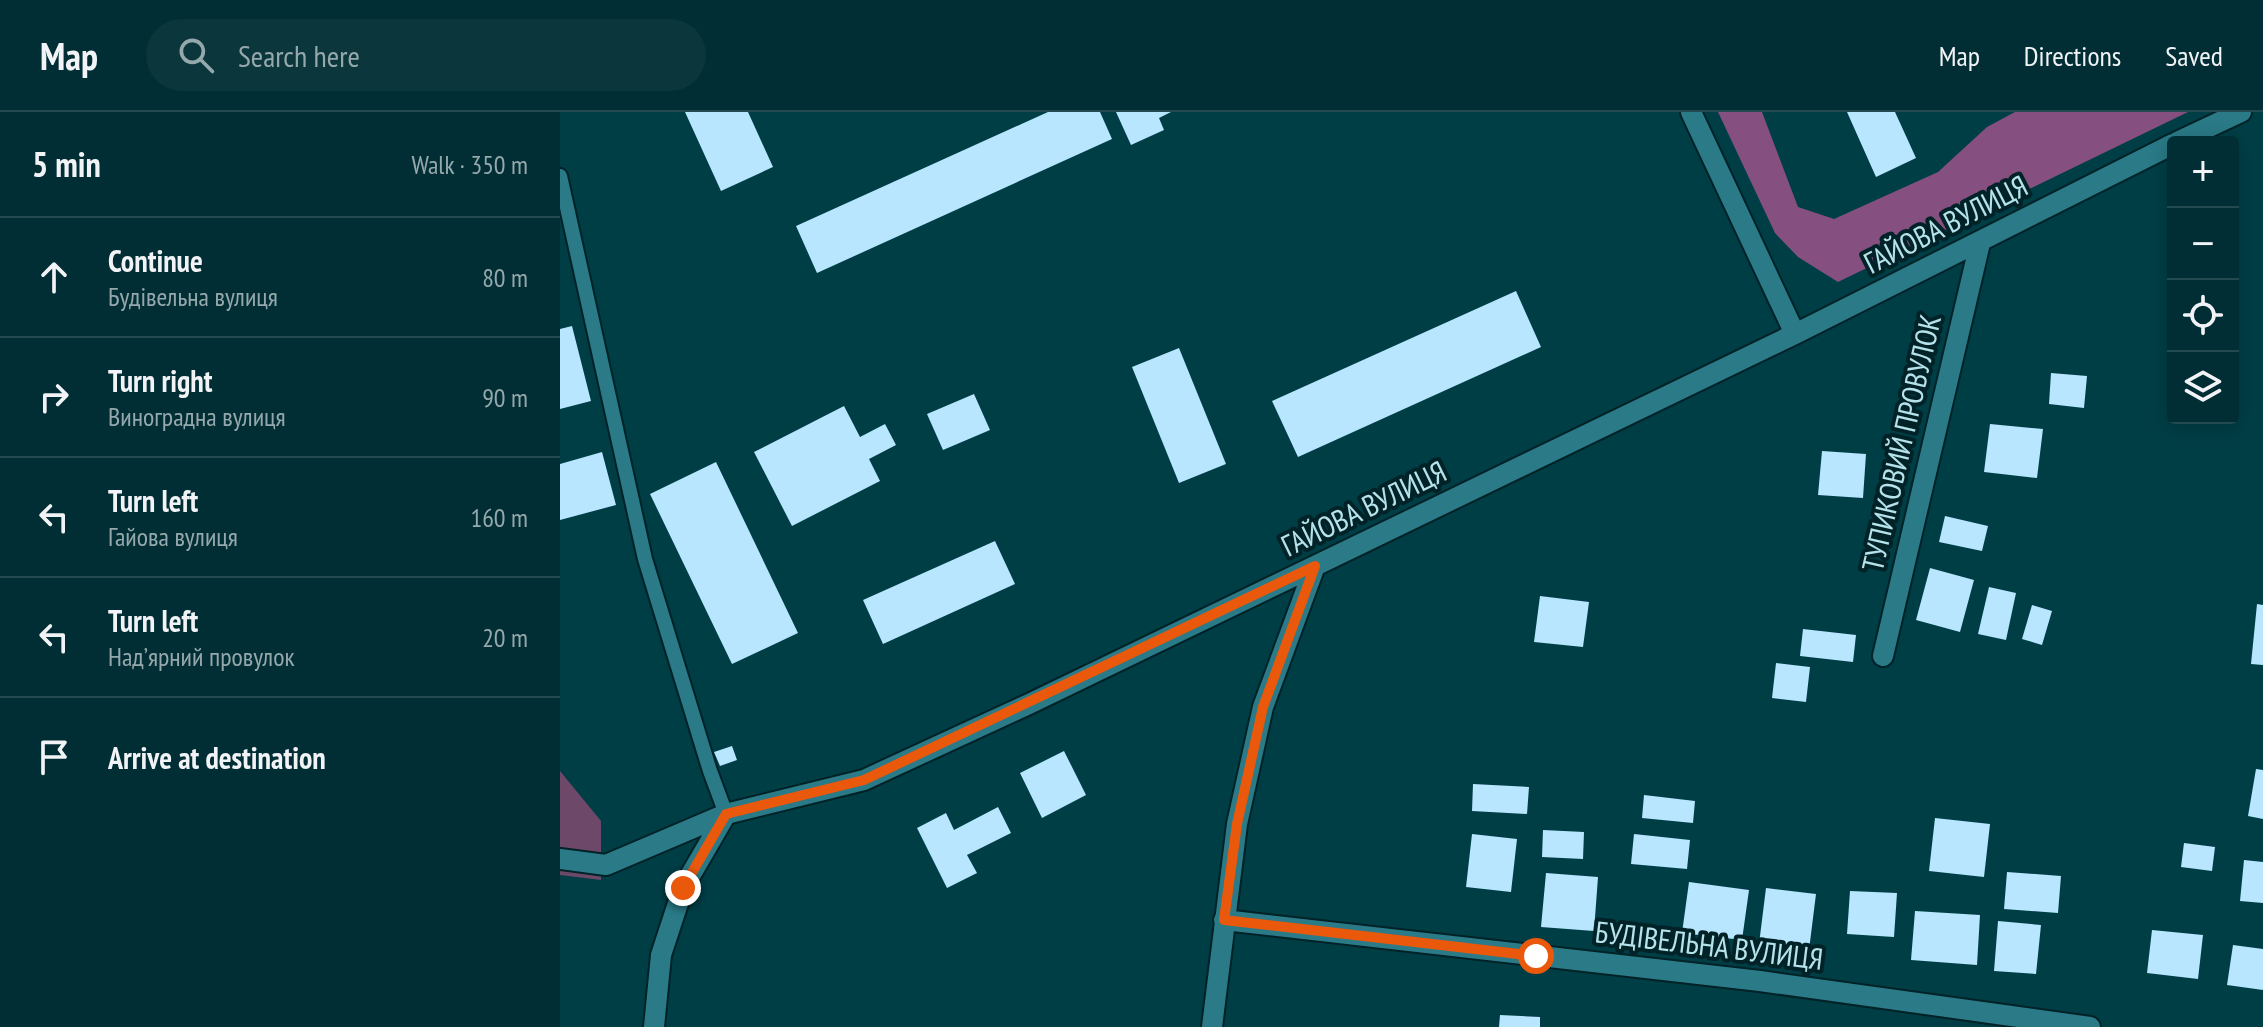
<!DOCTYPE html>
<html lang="en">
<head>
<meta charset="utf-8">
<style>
  :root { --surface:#002e34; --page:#0a363c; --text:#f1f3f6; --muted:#95a8ac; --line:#224a4f }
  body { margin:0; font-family:"PT Sans Narrow",sans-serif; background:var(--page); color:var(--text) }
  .controls { position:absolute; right:24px; top:24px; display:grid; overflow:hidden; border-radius:8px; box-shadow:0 4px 20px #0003 }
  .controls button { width:72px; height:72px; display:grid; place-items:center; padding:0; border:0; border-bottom:2px solid var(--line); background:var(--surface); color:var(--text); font:40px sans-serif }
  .stop { position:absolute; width:24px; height:24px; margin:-18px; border:6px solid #ea580c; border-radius:50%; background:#fff }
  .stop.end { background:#ea580c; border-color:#fff; box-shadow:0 2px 8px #0008 }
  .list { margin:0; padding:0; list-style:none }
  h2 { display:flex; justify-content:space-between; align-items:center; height:104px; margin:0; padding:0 32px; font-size:34px }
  h2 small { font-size:26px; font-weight:400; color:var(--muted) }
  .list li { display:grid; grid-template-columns:52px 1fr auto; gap:24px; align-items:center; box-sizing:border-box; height:120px; padding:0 32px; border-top:2px solid var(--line) }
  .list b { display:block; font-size:30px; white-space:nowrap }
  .list p { margin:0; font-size:26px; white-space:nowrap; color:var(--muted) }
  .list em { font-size:26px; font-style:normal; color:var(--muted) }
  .icon { flex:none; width:44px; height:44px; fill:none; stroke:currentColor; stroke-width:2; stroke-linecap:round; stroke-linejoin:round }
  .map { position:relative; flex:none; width:1703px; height:915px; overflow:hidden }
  header { display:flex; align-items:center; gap:48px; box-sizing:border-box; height:112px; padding:0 40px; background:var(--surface); border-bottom:2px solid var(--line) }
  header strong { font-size:38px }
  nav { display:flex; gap:44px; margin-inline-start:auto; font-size:28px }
  .search { width:560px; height:72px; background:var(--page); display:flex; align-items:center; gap:20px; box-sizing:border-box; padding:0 28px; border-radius:44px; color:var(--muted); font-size:30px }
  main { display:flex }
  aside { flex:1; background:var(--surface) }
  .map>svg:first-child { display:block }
  .green { fill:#6d4869 }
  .forest { fill:#854f80 }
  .building { fill:#b7e6fe }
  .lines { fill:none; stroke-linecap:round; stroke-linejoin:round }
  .service-casing { stroke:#012227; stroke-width:18 }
  .minor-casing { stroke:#012227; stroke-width:24 }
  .service { stroke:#2a7a87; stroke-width:14 }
  .minor { stroke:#2a7a87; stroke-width:20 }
  .route { stroke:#ea580c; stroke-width:10 }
  .labels { text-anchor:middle; stroke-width:8; stroke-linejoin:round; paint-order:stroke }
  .street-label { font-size:30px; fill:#b5e2eb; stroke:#012227 }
</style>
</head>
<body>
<header>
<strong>Map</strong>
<div class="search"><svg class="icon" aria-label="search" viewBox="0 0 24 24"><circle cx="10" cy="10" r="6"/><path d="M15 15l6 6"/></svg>Search here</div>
<nav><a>Map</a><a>Directions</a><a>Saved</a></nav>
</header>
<main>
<aside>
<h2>5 min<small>Walk · 350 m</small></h2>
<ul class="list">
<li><svg class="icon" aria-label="ahead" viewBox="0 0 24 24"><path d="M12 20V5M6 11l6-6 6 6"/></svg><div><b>Continue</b><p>Будівельна вулиця</p></div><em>80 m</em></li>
<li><svg class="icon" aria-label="right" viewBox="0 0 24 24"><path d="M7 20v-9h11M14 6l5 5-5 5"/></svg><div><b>Turn right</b><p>Виноградна вулиця</p></div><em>90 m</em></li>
<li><svg class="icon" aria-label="left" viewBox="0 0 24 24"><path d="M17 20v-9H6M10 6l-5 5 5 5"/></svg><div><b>Turn left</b><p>Гайова вулиця</p></div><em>160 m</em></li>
<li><svg class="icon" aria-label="left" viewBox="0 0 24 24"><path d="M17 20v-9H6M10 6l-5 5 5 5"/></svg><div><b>Turn left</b><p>Надʼярний провулок</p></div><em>20 m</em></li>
<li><svg class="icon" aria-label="arrive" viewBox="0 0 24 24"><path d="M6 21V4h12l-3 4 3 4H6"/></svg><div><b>Arrive at destination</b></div></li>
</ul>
</aside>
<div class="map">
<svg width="1703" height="915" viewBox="0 0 1703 915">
  <rect width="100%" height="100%" fill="#003e46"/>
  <path class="green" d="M 0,659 L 41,709 L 41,768 L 0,763 Z"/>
  <path class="forest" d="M 1158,0 L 1202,0 L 1238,95 L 1274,107 L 1378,60 L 1427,15 L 1455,0 L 1628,0 L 1278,170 L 1238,145 L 1215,121 Z"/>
  <path class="building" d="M 125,0 L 188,0 L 213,55 L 161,79 Z
    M 488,0 L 540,0 L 552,27 L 257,161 L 236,114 Z
    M 556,0 L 611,0 L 599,6 L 604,18 L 571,33 Z
    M 1287,0 L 1335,0 L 1356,46 L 1316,65 Z
    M 956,179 L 981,235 L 738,345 L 712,289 Z
    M 12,214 L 31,289 L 0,297 L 0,217 Z
    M 619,236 L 666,352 L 619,371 L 572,255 Z
    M 1491,261 L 1527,264 L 1524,296 L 1489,292 Z
    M 414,282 L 430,318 L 383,338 L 367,302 Z
    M 284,294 L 300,325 L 325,312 L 336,333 L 309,347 L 320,369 L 232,414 L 194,340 Z
    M 1430,312 L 1483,317 L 1477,366 L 1424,360 Z
    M 1262,339 L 1306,342 L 1303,386 L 1258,383 Z
    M 42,340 L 56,393 L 0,408 L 0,352 Z
    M 156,350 L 238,521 L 172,552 L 90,382 Z
    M 1385,404 L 1428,414 L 1422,439 L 1379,430 Z
    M 435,429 L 455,472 L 323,532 L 303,488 Z
    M 1370,456 L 1414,468 L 1400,520 L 1356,508 Z
    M 1429,475 L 1456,481 L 1446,528 L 1418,522 Z
    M 980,484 L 1029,490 L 1023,535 L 974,530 Z
    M 1697,492 L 1703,493 L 1703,553 L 1691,552 Z
    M 1472,493 L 1492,499 L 1482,533 L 1462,527 Z
    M 1243,517 L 1296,523 L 1293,550 L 1240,544 Z
    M 1216,551 L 1250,555 L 1246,590 L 1212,586 Z
    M 172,634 L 177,648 L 160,654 L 154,640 Z
    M 504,639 L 526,683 L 482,706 L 460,661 Z
    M 1696,657 L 1703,658 L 1703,707 L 1688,704 Z
    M 913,672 L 969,675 L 967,702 L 912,699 Z
    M 1084,683 L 1135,689 L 1133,711 L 1082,706 Z
    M 438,695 L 451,721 L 407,743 L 417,761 L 387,776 L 357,716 L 386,701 L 394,718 Z
    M 1375,706 L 1430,712 L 1424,765 L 1369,759 Z
    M 983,718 L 1024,720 L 1023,747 L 982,745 Z
    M 912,722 L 957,727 L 951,780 L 906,775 Z
    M 1074,722 L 1130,728 L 1127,757 L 1071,752 Z
    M 1624,731 L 1655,735 L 1652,759 L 1621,755 Z
    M 1684,748 L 1703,750 L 1703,791 L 1680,789 Z
    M 1447,760 L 1501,764 L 1498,801 L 1444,797 Z
    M 986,761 L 1038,765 L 1034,819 L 981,815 Z
    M 1129,770 L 1189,778 L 1182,828 L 1122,821 Z
    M 1206,776 L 1256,782 L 1249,838 L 1199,832 Z
    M 1290,779 L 1337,781 L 1334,825 L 1287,822 Z
    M 1355,799 L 1420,803 L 1417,853 L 1351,848 Z
    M 1438,809 L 1481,813 L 1476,862 L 1434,859 Z
    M 1592,818 L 1643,823 L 1638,867 L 1587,861 Z
    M 1673,833 L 1703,837 L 1703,878 L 1667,873 Z
    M 940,903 L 980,905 L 980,915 L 939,915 Z"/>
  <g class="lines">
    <defs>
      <path id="service" d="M 0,64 L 85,447 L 150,659 L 166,702"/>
      <path id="minor" d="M 1131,0 L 1235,222
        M 1617,30 L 1681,0
        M 1323,544 L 1420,131
        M 0,747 L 46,753 L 166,702 L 304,668 L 469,592 L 1235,222 L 1613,32
        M 664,808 L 1200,869 L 1530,915
        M 94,915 L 101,843 L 123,776 L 166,702
        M 652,915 L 677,712 L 703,595 L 755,454"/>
    </defs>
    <use href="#service" class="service-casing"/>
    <use href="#minor" class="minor-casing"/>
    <use href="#service" class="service"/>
    <use href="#minor" class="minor"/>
  </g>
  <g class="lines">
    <path class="route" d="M 123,776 L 166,702 L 304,668 L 755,454 L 703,595 L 677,712 L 664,808 L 976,844"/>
  </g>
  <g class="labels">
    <g class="street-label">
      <text transform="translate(1386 113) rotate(-27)" y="10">ГАЙОВА ВУЛИЦЯ</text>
      <text transform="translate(1342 331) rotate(-77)" y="10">ТУПИКОВИЙ ПРОВУЛОК</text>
      <text transform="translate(804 397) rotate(-26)" y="10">ГАЙОВА ВУЛИЦЯ</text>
      <text transform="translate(1149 834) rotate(7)" y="10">БУДІВЕЛЬНА ВУЛИЦЯ</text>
    </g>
  </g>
</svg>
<div class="controls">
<button>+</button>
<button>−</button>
<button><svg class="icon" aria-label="locate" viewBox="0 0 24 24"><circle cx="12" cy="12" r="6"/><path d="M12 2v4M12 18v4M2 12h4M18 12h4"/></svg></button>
<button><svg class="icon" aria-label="layers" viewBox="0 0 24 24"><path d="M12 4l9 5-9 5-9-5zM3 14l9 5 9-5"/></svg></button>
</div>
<div class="stop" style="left:976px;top:844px"></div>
<div class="stop end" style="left:123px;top:776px"></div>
</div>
</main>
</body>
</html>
